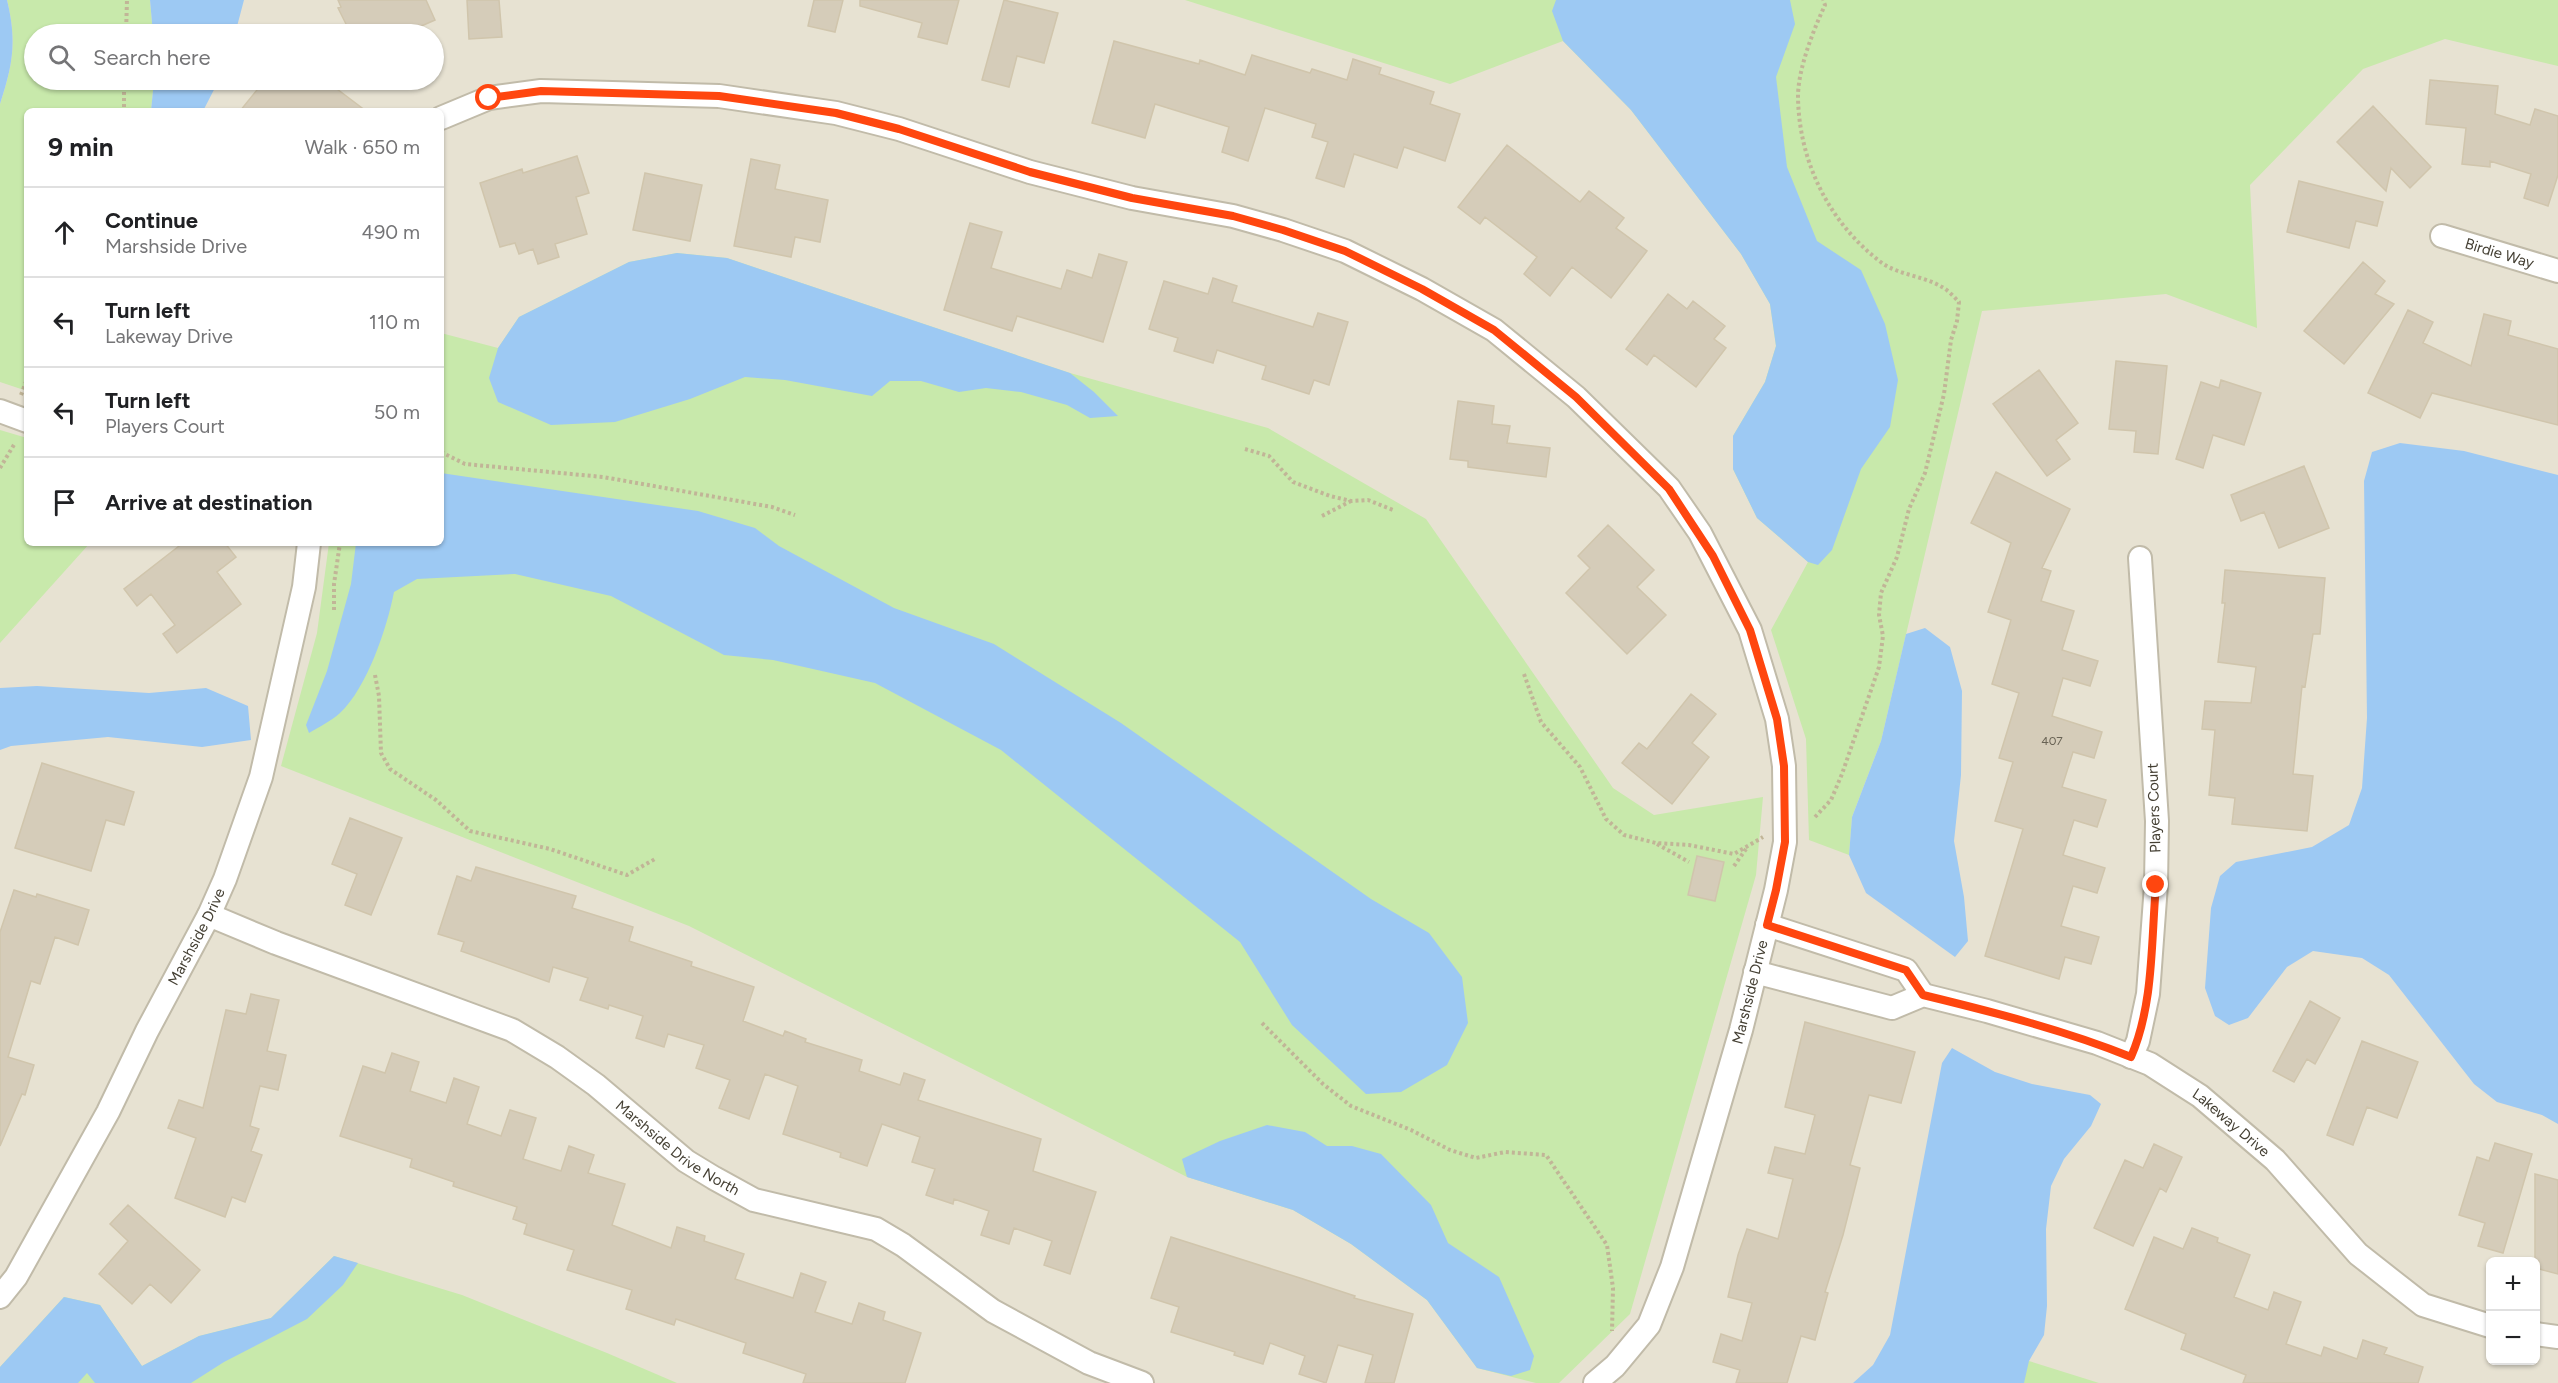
<!DOCTYPE html>
<html lang="en">
<head>
<meta charset="utf-8">
<style>
  :root { --surface:#fff; --page:#f2f2f2; --text:#202124; --muted:#757577; --line:#e0e0e0 }
  body { margin:0; font-family:Figtree,sans-serif; background:var(--page); color:var(--text) }
  .controls { position:absolute; right:18px; bottom:18px; display:grid; overflow:hidden; border-radius:9px; box-shadow:0 2px 4px #0004 }
  .controls button { width:54px; height:54px; display:grid; place-items:center; padding:0; border:0; border-bottom:2px solid var(--line); background:var(--surface); color:var(--text); font:30px sans-serif }
  .stop { position:absolute; width:18px; height:18px; margin:-14px; border:4px solid #ff460f; border-radius:50%; background:#fff }
  .stop.end { background:#ff460f; border-color:#fff; box-shadow:0 2px 6px #0008 }
  .list { margin:0; padding:0; list-style:none }
  h2 { display:flex; justify-content:space-between; align-items:center; height:78px; margin:0; padding:0 24px; font-size:26px }
  h2 small { font-size:20px; font-weight:400; color:var(--muted) }
  .list li { display:grid; grid-template-columns:39px 1fr auto; gap:18px; align-items:center; box-sizing:border-box; height:90px; padding:0 24px; border-top:2px solid var(--line) }
  .list b { display:block; font-size:22px; white-space:nowrap }
  .list p { margin:0; font-size:20px; white-space:nowrap; color:var(--muted) }
  .list em { font-size:20px; font-style:normal; color:var(--muted) }
  .icon { flex:none; width:33px; height:33px; fill:none; stroke:currentColor; stroke-width:2; stroke-linecap:round; stroke-linejoin:round }
  .map { position:relative; flex:none; width:2558px; height:1383px; overflow:hidden }
  .search { position:absolute; background:var(--surface); box-shadow:0 2px 4px #0004; left:24px; top:24px; width:420px; height:66px; display:flex; align-items:center; gap:15px; box-sizing:border-box; padding:0 21px; border-radius:33px; color:var(--muted); font-size:22px }
  .panel { position:absolute; background:var(--surface); box-shadow:0 2px 4px #0004; left:24px; top:108px; width:420px; height:438px; border-radius:9px }
  .map>svg:first-child { display:block }
  .residential { fill:#e7e2d2; fill-rule:evenodd }
  .green { fill:#c8e9ab }
  .water { fill:#9dc9f3 }
  .building { fill:#d5ccb9; stroke:#d0c5ac; stroke-width:1.5 }
  .lines { fill:none; stroke-linecap:round; stroke-linejoin:round }
  .minor-casing { stroke:#c1bba9; stroke-width:26 }
  .path { stroke:#c1b597; stroke-width:4; stroke-dasharray:3 3; stroke-linecap:butt }
  .minor { stroke:#fff; stroke-width:22 }
  .route { stroke:#ff460f; stroke-width:8 }
  .labels { text-anchor:middle; stroke-width:6; stroke-linejoin:round; paint-order:stroke }
  .number-label { font-size:12px; fill:#696355 }
  .street-label { font-size:15px; fill:#454034; stroke:#fff }
</style>
</head>
<body>
<div class="map">
<svg width="2558" height="1383" viewBox="0 0 2558 1383">
  <rect width="100%" height="100%" fill="#f3efe4"/>
  <path class="residential" d="M 0,0 L 2558,0 L 2558,1383 L 0,1383 ZM 34,34 L 434,34 L 434,80 L 34,80 ZM 27,111 L 441,111 L 441,543 L 27,543 ZM 2490,1262 L 2536,1262 L 2536,1360 L 2490,1360 Z"/>
  <path class="green" d="M 7,0 L 150,0 L 153,34 L 34,34 L 34,80 L 154,80 L 151,111 L 27,111 L 27,391 L 0,382 L 0,104 C 13,64 17,41 7,0 Z
    M 1185,0 L 2558,0 L 2558,66 L 2445,39 L 2363,69 L 2250,185 L 2257,328 L 2166,294 L 1982,311 L 1881,741 L 1852,817 L 1849,855 L 1809,840 L 1806,739 L 1771,630 L 1808,562 L 1757,518 L 1733,469 L 1733,436 L 1765,382 L 1776,346 L 1770,304 L 1741,254 L 1631,110 L 1563,41 L 1450,84 Z
    M 677,253 L 727,258 L 1070,373 L 1268,428 L 1426,519 L 1613,788 L 1654,815 L 1763,797 L 1756,875 L 1630,1314 L 1559,1383 L 1536,1383 L 1477,1368 L 1427,1300 L 1351,1244 L 1293,1210 L 1187,1177 L 689,926 L 281,766 L 317,633 L 329,543 L 441,543 L 441,333 L 498,348 L 519,317 L 629,262 Z
    M 0,430 L 27,438 L 27,543 L 90,543 L 0,643 Z
    M 334,1256 L 462,1295 L 607,1353 L 677,1383 L 0,1383 L 0,1367 L 64,1297 L 100,1305 L 142,1366 L 199,1336 L 271,1318 Z
    M 2029,1361 L 2099,1383 L 1982,1383 Z"/>
  <path class="water" d="M 0,0 L 7,0 C 17,41 13,64 0,104 Z
    M 150,0 L 244,0 L 235,34 L 153,34 Z
    M 1556,0 L 1790,0 L 1795,24 L 1776,77 L 1787,167 L 1817,241 L 1861,270 L 1885,324 L 1898,380 L 1890,427 L 1861,469 L 1832,550 L 1818,565 L 1808,562 L 1757,518 L 1733,469 L 1733,436 L 1765,382 L 1776,346 L 1770,304 L 1741,254 L 1631,110 L 1563,41 L 1552,11 Z
    M 154,80 L 219,80 L 203,111 L 151,111 Z
    M 677,253 L 727,258 L 1070,373 L 1094,392 L 1118,416 L 1090,418 L 1067,405 L 1021,392 L 986,388 L 959,392 L 921,381 L 890,381 L 872,396 L 785,380 L 745,377 L 690,399 L 615,422 L 551,425 L 498,402 L 489,378 L 498,348 L 519,317 L 629,262 Z
    M 2400,443 L 2464,451 L 2558,475 L 2558,1124 L 2542,1115 L 2497,1102 L 2474,1084 L 2389,975 L 2362,958 L 2313,951 L 2287,967 L 2248,1018 L 2229,1025 L 2215,1016 L 2205,988 L 2211,908 L 2220,876 L 2236,862 L 2312,847 L 2349,825 L 2362,788 L 2367,718 L 2364,481 L 2372,452 Z
    M 441,473 L 698,511 L 755,528 L 779,546 L 894,608 L 994,644 L 1121,723 L 1371,899 L 1429,933 L 1462,977 L 1468,1023 L 1447,1065 L 1401,1092 L 1366,1094 L 1292,1025 L 1240,942 L 1001,750 L 875,683 L 773,660 L 724,655 L 611,596 L 515,574 L 417,579 L 394,592 C 387,628 367,688 340,713 C 331,721 319,727 309,733 L 306,725 L 327,671 L 351,584 L 356,543 L 441,543 Z
    M 1925,628 L 1950,647 L 1962,691 L 1961,775 L 1954,841 L 1964,897 L 1968,941 L 1955,957 L 1866,893 L 1849,855 L 1852,817 L 1881,741 L 1906,634 Z
    M 37,686 L 149,693 L 206,688 L 248,706 L 251,740 L 202,747 L 108,737 L 11,746 L 0,750 L 0,688 Z
    M 1952,1048 L 1995,1072 L 2032,1084 L 2090,1095 L 2101,1104 L 2091,1126 L 2064,1159 L 2051,1186 L 2046,1229 L 2047,1306 L 2044,1335 L 2029,1361 L 2024,1383 L 1853,1383 L 1873,1365 L 1890,1335 L 1942,1063 Z
    M 1267,1125 L 1305,1132 L 1327,1146 L 1352,1146 L 1381,1154 L 1431,1205 L 1448,1243 L 1499,1277 L 1534,1356 L 1530,1370 L 1511,1376 L 1477,1368 L 1427,1300 L 1351,1244 L 1293,1210 L 1187,1177 L 1182,1159 L 1220,1141 Z
    M 334,1256 L 358,1263 L 343,1285 L 307,1319 L 224,1362 L 191,1383 L 95,1383 L 87,1373 L 78,1383 L 0,1383 L 0,1367 L 64,1297 L 100,1305 L 142,1366 L 199,1336 L 271,1318 Z"/>
  <path class="building" d="M 338,0 L 426,0 L 435,20 L 403,34 L 351,34 L 338,8 L 341,7 Z
    M 467,0 L 499,0 L 502,37 L 469,39 Z
    M 814,0 L 843,0 L 835,32 L 808,26 Z
    M 860,0 L 959,0 L 947,44 L 918,37 L 922,23 L 860,6 Z
    M 1004,0 L 1058,13 L 1044,63 L 1017,56 L 1009,87 L 982,80 Z
    M 1114,41 L 1199,64 L 1200,60 L 1245,75 L 1252,55 L 1310,73 L 1312,69 L 1347,80 L 1353,59 L 1381,68 L 1379,74 L 1434,92 L 1430,104 L 1460,114 L 1445,161 L 1404,147 L 1397,168 L 1354,154 L 1344,187 L 1316,178 L 1328,142 L 1312,137 L 1316,124 L 1265,108 L 1248,161 L 1222,152 L 1229,127 L 1155,104 L 1145,138 L 1092,123 Z
    M 265,80 L 325,80 L 366,111 L 240,111 Z
    M 2430,80 L 2498,86 L 2495,114 L 2530,125 L 2535,109 L 2558,116 L 2558,175 L 2548,206 L 2524,198 L 2531,174 L 2490,161 L 2490,167 L 2462,164 L 2466,128 L 2426,124 Z
    M 2373,106 L 2431,167 L 2410,188 L 2391,168 L 2386,191 L 2337,142 Z
    M 1507,145 L 1580,202 L 1589,191 L 1624,218 L 1616,228 L 1647,251 L 1611,298 L 1572,267 L 1550,296 L 1524,274 L 1537,257 L 1485,217 L 1480,224 L 1458,207 Z
    M 577,156 L 589,193 L 576,197 L 587,234 L 555,244 L 559,257 L 538,264 L 533,249 L 519,254 L 515,243 L 500,247 L 480,183 L 522,169 L 523,173 Z
    M 751,159 L 780,165 L 775,189 L 828,200 L 820,242 L 795,237 L 791,257 L 734,246 Z
    M 645,173 L 702,185 L 690,241 L 633,230 Z
    M 2299,181 L 2383,202 L 2377,226 L 2356,221 L 2349,248 L 2287,232 Z
    M 970,223 L 1002,232 L 991,268 L 1061,289 L 1067,270 L 1092,278 L 1099,254 L 1127,262 L 1103,342 L 1017,316 L 1012,331 L 944,310 Z
    M 2363,262 L 2385,281 L 2375,294 L 2394,304 L 2344,364 L 2304,331 Z
    M 1213,278 L 1237,286 L 1232,302 L 1313,327 L 1318,313 L 1348,322 L 1329,385 L 1314,380 L 1309,394 L 1262,379 L 1266,366 L 1217,350 L 1213,363 L 1174,351 L 1178,338 L 1149,329 L 1164,281 L 1208,294 Z
    M 1668,294 L 1687,309 L 1693,301 L 1725,326 L 1714,339 L 1726,348 L 1696,387 L 1654,355 L 1647,365 L 1626,349 Z
    M 2408,310 L 2433,322 L 2423,343 L 2471,366 L 2484,314 L 2511,321 L 2508,335 L 2558,349 L 2558,425 L 2432,393 L 2420,418 L 2368,393 Z
    M 2116,361 L 2167,366 L 2158,454 L 2134,452 L 2136,431 L 2109,429 Z
    M 2039,370 L 2078,423 L 2056,440 L 2070,459 L 2047,476 L 1993,404 Z
    M 2221,380 L 2261,393 L 2244,445 L 2213,435 L 2203,468 L 2176,459 L 2201,382 L 2219,388 Z
    M 1458,401 L 1494,406 L 1492,424 L 1510,426 L 1507,443 L 1550,448 L 1546,477 L 1468,467 L 1468,461 L 1450,459 Z
    M 2304,466 L 2329,528 L 2279,548 L 2264,512 L 2241,521 L 2231,495 Z
    M 1996,472 L 2070,509 L 2042,568 L 2051,571 L 2041,601 L 2074,611 L 2062,650 L 2098,661 L 2090,686 L 2063,678 L 2052,716 L 2102,732 L 2094,758 L 2073,752 L 2062,787 L 2106,800 L 2097,827 L 2074,820 L 2063,855 L 2105,868 L 2097,893 L 2073,886 L 2061,926 L 2099,937 L 2091,964 L 2065,957 L 2059,979 L 1985,956 L 2023,829 L 1995,821 L 2013,762 L 1999,758 L 2019,693 L 1992,684 L 2011,620 L 1988,612 L 2011,543 L 1971,523 Z
    M 1608,525 L 1654,570 L 1637,587 L 1666,615 L 1627,654 L 1566,593 L 1590,568 L 1578,556 Z
    M 183,543 L 225,543 L 236,557 L 217,572 L 241,604 L 177,653 L 163,634 L 175,625 L 151,594 L 137,606 L 124,589 Z
    M 2225,570 L 2325,578 L 2320,634 L 2313,634 L 2305,687 L 2302,686 L 2293,774 L 2313,776 L 2307,831 L 2232,824 L 2235,798 L 2209,795 L 2215,730 L 2202,729 L 2205,701 L 2251,703 L 2256,667 L 2218,662 L 2225,603 L 2222,603 Z
    M 1691,694 L 1716,714 L 1692,743 L 1709,757 L 1672,804 L 1622,763 L 1639,743 L 1647,749 Z
    M 42,763 L 134,792 L 124,825 L 106,820 L 91,871 L 15,848 Z
    M 350,818 L 402,838 L 371,915 L 345,905 L 357,874 L 332,864 Z
    M 1697,856 L 1724,862 L 1715,901 L 1688,895 Z
    M 476,867 L 576,896 L 572,908 L 633,927 L 629,941 L 692,962 L 691,966 L 754,987 L 743,1021 L 783,1036 L 785,1031 L 806,1039 L 805,1042 L 862,1060 L 859,1071 L 900,1085 L 904,1073 L 925,1080 L 918,1100 L 1041,1139 L 1033,1171 L 1096,1192 L 1070,1274 L 1044,1265 L 1052,1241 L 1014,1228 L 1009,1244 L 981,1235 L 989,1211 L 954,1199 L 953,1204 L 926,1195 L 935,1169 L 912,1162 L 920,1137 L 882,1124 L 867,1166 L 840,1157 L 841,1153 L 783,1134 L 798,1086 L 765,1074 L 749,1119 L 719,1108 L 730,1080 L 696,1068 L 704,1045 L 668,1034 L 664,1047 L 636,1038 L 643,1016 L 609,1005 L 608,1009 L 580,1000 L 588,978 L 553,967 L 549,982 L 461,951 L 464,942 L 438,934 L 457,876 L 471,881 Z
    M 14,890 L 36,897 L 37,894 L 89,910 L 78,945 L 55,937 L 40,984 L 31,981 L 8,1057 L 34,1065 L 25,1095 L 22,1094 L 0,1146 L 0,932 Z
    M 251,994 L 279,1000 L 267,1051 L 286,1055 L 278,1090 L 260,1086 L 250,1126 L 259,1129 L 251,1151 L 262,1155 L 245,1202 L 232,1197 L 225,1217 L 175,1198 L 196,1138 L 168,1128 L 179,1100 L 203,1108 L 226,1010 L 246,1014 Z
    M 2310,1001 L 2340,1018 L 2315,1064 L 2307,1059 L 2294,1082 L 2273,1071 Z
    M 1805,1022 L 1915,1052 L 1901,1103 L 1869,1095 L 1850,1165 L 1860,1168 L 1843,1235 L 1825,1292 L 1828,1293 L 1815,1340 L 1801,1336 L 1787,1383 L 1736,1383 L 1740,1370 L 1713,1362 L 1721,1334 L 1742,1341 L 1752,1303 L 1728,1297 L 1738,1255 L 1747,1229 L 1778,1239 L 1793,1179 L 1768,1173 L 1775,1147 L 1805,1154 L 1815,1115 L 1785,1107 Z
    M 2362,1041 L 2418,1062 L 2397,1118 L 2367,1107 L 2353,1145 L 2327,1135 Z
    M 392,1053 L 419,1062 L 410,1091 L 446,1103 L 454,1078 L 479,1087 L 467,1124 L 501,1136 L 510,1110 L 536,1118 L 523,1159 L 561,1171 L 569,1146 L 594,1155 L 588,1173 L 625,1184 L 612,1225 L 671,1248 L 677,1227 L 705,1236 L 704,1241 L 744,1254 L 735,1279 L 793,1298 L 801,1273 L 826,1282 L 815,1312 L 852,1324 L 859,1303 L 885,1312 L 883,1320 L 921,1333 L 905,1383 L 803,1383 L 806,1374 L 743,1353 L 746,1343 L 676,1319 L 674,1325 L 626,1309 L 632,1290 L 567,1270 L 574,1250 L 524,1234 L 527,1224 L 513,1219 L 517,1207 L 453,1186 L 454,1182 L 410,1167 L 412,1159 L 340,1136 L 363,1066 L 385,1073 Z
    M 2495,1143 L 2532,1154 L 2503,1253 L 2478,1246 L 2485,1223 L 2459,1215 L 2477,1157 L 2489,1161 Z
    M 2154,1144 L 2182,1157 L 2166,1192 L 2160,1188 L 2133,1246 L 2094,1228 L 2125,1160 L 2143,1168 Z
    M 2535,1174 L 2558,1180 L 2558,1274 L 2535,1268 Z
    M 128,1205 L 200,1270 L 171,1303 L 150,1284 L 132,1304 L 99,1274 L 128,1241 L 110,1224 Z
    M 2192,1228 L 2218,1238 L 2217,1242 L 2250,1255 L 2234,1297 L 2268,1310 L 2274,1292 L 2301,1302 L 2286,1344 L 2321,1356 L 2324,1347 L 2357,1359 L 2363,1340 L 2387,1348 L 2384,1354 L 2423,1367 L 2418,1383 L 2243,1383 L 2246,1375 L 2181,1349 L 2186,1334 L 2125,1309 L 2154,1237 L 2183,1249 Z
    M 1171,1237 L 1300,1278 L 1355,1296 L 1354,1298 L 1413,1314 L 1394,1383 L 1365,1383 L 1373,1355 L 1338,1345 L 1326,1383 L 1299,1374 L 1305,1356 L 1270,1343 L 1263,1364 L 1234,1355 L 1235,1352 L 1171,1332 L 1179,1307 L 1151,1298 Z"/>
  <g class="lines">
    <defs>
      <g id="minor">
        <path d="M 441,118 L 489,98 L 541,91 L 719,96 L 836,113 L 899,129 L 1030,172 L 1132,198 L 1233,216 L 1283,230 L 1345,251 L 1422,289 L 1494,330 L 1576,397 L 1669,488 L 1700,533 L 1750,630 L 1777,719 L 1784,766 L 1785,842 L 1776,890 L 1741,1030 L 1672,1267 L 1649,1325 L 1615,1366 L 1595,1383"/>
        <path id="s1" d="M 2442,236 L 2558,271"/>
        <path d="M 0,411 L 27,421"/>
        <path id="s2" d="M 209,915 L 276,943 L 512,1030 L 557,1057 L 596,1085 L 686,1161 L 714,1178 L 754,1200 L 876,1229 L 903,1245 L 993,1311 L 1089,1363 L 1142,1383"/>
        <path d="M 1767,925 L 1906,970 L 1923,995"/>
        <path id="s3" d="M 1755,972 L 1892,1008 L 1923,995 L 1987,1011 L 2097,1043 L 2150,1064 L 2200,1096 L 2275,1160 L 2358,1254 L 2423,1305 L 2490,1326"/>
        <path d="M 2131,1057 L 2138,1041 L 2148,994 L 2156,885 L 2157,821 L 2140,558"/>
        <path id="s4" d="M 0,1297 L 16,1277 L 108,1112 L 147,1031 L 209,915 L 225,879 L 261,777 L 304,587 L 309,543"/>
        <path d="M 2536,1334 L 2558,1337"/>
      </g>
    </defs>
    <use href="#minor" class="minor-casing"/>
    <path class="path" d="M 126,34 L 127,0
      M 124,80 L 124,111
      M 21,395 L 27,379
      M 1245,449 L 1269,456 L 1293,482 L 1330,496 L 1351,501 L 1368,500 L 1393,510
      M 441,452 L 465,464 L 603,477 L 772,507 L 795,515
      M 0,468 L 15,443
      M 1322,516 L 1351,501
      M 334,610 L 334,584 L 340,543
      M 1524,674 L 1541,722 L 1580,767 L 1606,819 L 1624,835 L 1656,843 L 1689,845 L 1734,854 L 1763,837
      M 375,675 L 379,696 L 381,753 L 390,769 L 436,800 L 470,831 L 550,849 L 627,875 L 655,859
      M 1815,817 L 1831,800 L 1842,774 L 1879,667 L 1883,636 L 1879,615 L 1881,593 L 1897,557 L 1909,509 L 1925,473 L 1944,394 L 1951,340 L 1957,321 L 1959,302 C 1954,297 1948,290 1942,287 C 1924,276 1899,275 1882,263 C 1830,224 1799,163 1798,97 C 1798,69 1813,31 1825,5 L 1823,0
      M 1657,844 L 1689,862
      M 1734,866 L 1746,849
      M 1262,1023 L 1323,1084 L 1351,1106 L 1411,1130 L 1450,1150 L 1476,1158 L 1505,1152 L 1546,1155 L 1607,1245 L 1613,1288 L 1612,1331"/>
    <use href="#minor" class="minor"/>
  </g>
  <g class="lines">
    <path class="route" d="M 489,98 L 541,91 L 719,96 L 836,113 L 899,129 L 1030,172 L 1132,198 L 1233,216 L 1283,230 L 1345,251 L 1422,289 L 1494,330 L 1576,397 L 1669,489 L 1713,556 L 1750,630 L 1777,719 L 1784,766 L 1785,842 L 1776,890 L 1767,925 L 1906,970 L 1923,995 C 1993,1012 2064,1030 2131,1057 C 2154,1004 2151,941 2156,885"/>
  </g>
  <g class="labels">
    <g class="number-label">
      <text x="2052" y="745">407</text>
    </g>
    <g class="street-label">
      <text dy="5" stroke="none"><textPath href="#s1" startOffset="60">Birdie Way</textPath></text>
      <text transform="translate(2154 808) rotate(-92)" y="5">Players Court</text>
      <text dy="5" stroke="none"><textPath href="#s4" startOffset="411">Marshside Drive</textPath></text>
      <text transform="translate(1750 992) rotate(-76)" y="5">Marshside Drive</text>
      <text dy="5" stroke="none"><textPath href="#s3" startOffset="513">Lakeway Drive</textPath></text>
      <text dy="5" stroke="none"><textPath href="#s2" startOffset="528">Marshside Drive North</textPath></text>
    </g>
  </g>
</svg>
<div class="controls">
<button>+</button>
<button>−</button>
</div>
<div class="stop" style="left:489px;top:98px"></div>
<div class="stop end" style="left:2156px;top:885px"></div>
<div class="search"><svg class="icon" aria-label="search" viewBox="0 0 24 24"><circle cx="10" cy="10" r="6"/><path d="M15 15l6 6"/></svg>Search here</div>
<section class="panel">
<h2>9 min<small>Walk · 650 m</small></h2>
<ul class="list">
<li><svg class="icon" aria-label="ahead" viewBox="0 0 24 24"><path d="M12 20V5M6 11l6-6 6 6"/></svg><div><b>Continue</b><p>Marshside Drive</p></div><em>490 m</em></li>
<li><svg class="icon" aria-label="left" viewBox="0 0 24 24"><path d="M17 20v-9H6M10 6l-5 5 5 5"/></svg><div><b>Turn left</b><p>Lakeway Drive</p></div><em>110 m</em></li>
<li><svg class="icon" aria-label="left" viewBox="0 0 24 24"><path d="M17 20v-9H6M10 6l-5 5 5 5"/></svg><div><b>Turn left</b><p>Players Court</p></div><em>50 m</em></li>
<li><svg class="icon" aria-label="arrive" viewBox="0 0 24 24"><path d="M6 21V4h12l-3 4 3 4H6"/></svg><div><b>Arrive at destination</b></div></li>
</ul>
</section>
</div>
</body>
</html>
